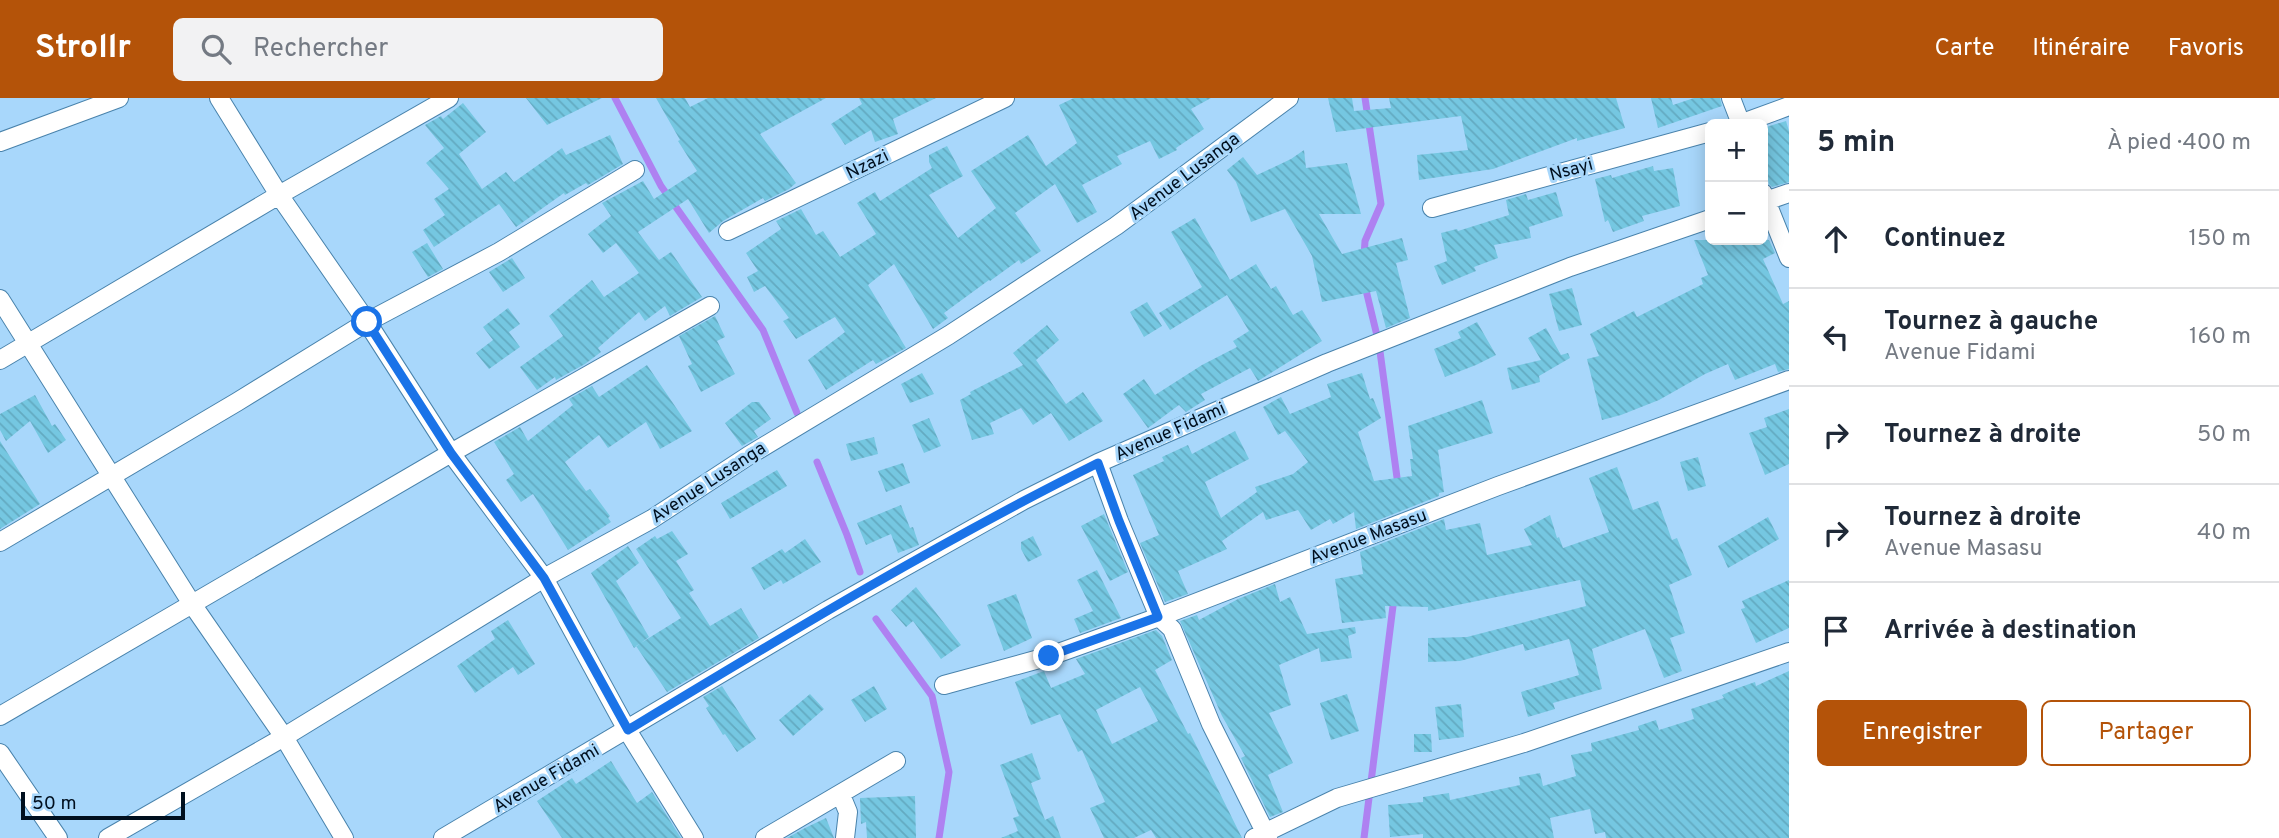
<!DOCTYPE html>
<html lang="fr">
<head>
<meta charset="utf-8">
<style>
  :root { --surface:#fff; --page:#f2f2f3; --text:#1f2937; --muted:#747a83; --line:#e0e1e3; --accent:#b45309 }
  body { margin:0; font-family:Overpass,sans-serif; background:var(--page); color:var(--text) }
  .controls { position:absolute; right:21px; top:21px; display:grid; overflow:hidden; border-radius:10px; box-shadow:0 4px 18px #0003 }
  .controls button { width:63px; height:63px; display:grid; place-items:center; padding:0; border:0; border-bottom:2px solid var(--line); background:var(--surface); color:var(--text); font:35px sans-serif }
  .scale { position:absolute; left:21px; bottom:18px; width:164px; box-sizing:border-box; padding-left:7px; border:4px solid #000f1e; border-top:0; font-size:19px; line-height:24px; white-space:nowrap; color:#000f1e; -webkit-text-stroke:5px #a8d7fb; paint-order:stroke }
  .stop { position:absolute; width:21px; height:21px; margin:-16px; border:5px solid #1a73e8; border-radius:50%; background:#fff }
  .stop.end { background:#1a73e8; border-color:#fff; box-shadow:0 2px 7px #0008 }
  .list { margin:0; padding:0; list-style:none }
  h2 { display:flex; justify-content:space-between; align-items:center; height:91px; margin:0; padding:0 28px; font-size:30px }
  h2 small { font-size:23px; font-weight:400; color:var(--muted) }
  .list li { display:grid; grid-template-columns:46px 1fr auto; gap:21px; align-items:center; box-sizing:border-box; height:98px; padding:0 28px; border-top:2px solid var(--line) }
  .list b { display:block; font-size:26px; white-space:nowrap }
  .list p { margin:0; font-size:23px; white-space:nowrap; color:var(--muted) }
  .list em { font-size:23px; font-style:normal; color:var(--muted) }
  .actions { display:flex; gap:14px; padding:21px 28px }
  .actions a { flex:1; padding:16px 0; border:2px solid var(--accent); border-radius:10px; text-align:center; font-size:24px; color:var(--accent) }
  .actions .main { background:var(--accent); color:#fff }
  .icon { flex:none; width:38px; height:38px; fill:none; stroke:currentColor; stroke-width:2; stroke-linecap:round; stroke-linejoin:round }
  .map { position:relative; flex:none; width:1789px; height:740px; overflow:hidden }
  header { display:flex; align-items:center; gap:42px; box-sizing:border-box; height:98px; padding:0 35px; background:var(--accent); color:#fff }
  header strong { font-size:33px }
  nav { display:flex; gap:38px; margin-inline-start:auto; font-size:24px }
  .search { width:490px; height:63px; background:var(--page); display:flex; align-items:center; gap:18px; box-sizing:border-box; padding:0 24px; border-radius:10px; color:var(--muted); font-size:26px }
  main { display:flex }
  aside { flex:1; background:var(--surface) }
  .map>svg:first-child { display:block }
  .lines { fill:none; stroke-linecap:round; stroke-linejoin:round }
  .stream { stroke:#ae81f1; stroke-width:7 }
  .building { fill:url(#building-back-hatch); fill-rule:evenodd }
  .street-casing { stroke:#4983ac; stroke-width:20 }
  .street { stroke:#fff; stroke-width:18 }
  .route { stroke:#1a73e8; stroke-width:9 }
  .labels { text-anchor:middle; stroke-width:6; stroke-linejoin:round; paint-order:stroke }
  .street-label { font-size:18px; fill:#000f1e; stroke:#a8d7fb }
</style>
</head>
<body>
<header>
<strong>Strollr</strong>
<div class="search"><svg class="icon" aria-label="search" viewBox="0 0 24 24"><circle cx="10" cy="10" r="6"/><path d="M15 15l6 6"/></svg>Rechercher</div>
<nav><a>Carte</a><a>Itinéraire</a><a>Favoris</a></nav>
</header>
<main>
<div class="map">
<svg width="1789" height="740" viewBox="0 0 1789 740">
  <defs>
    <pattern id="building-back-hatch" width="6" height="6" patternUnits="userSpaceOnUse" patternTransform="scale(1.75)"><rect width="6" height="6" fill="#75c7e1"/><path d="M-1 5l2 2M0 0l6 6M5-1l2 2" fill="none" stroke="#63aac1"/></pattern>
  </defs>
  <rect width="100%" height="100%" fill="#a8d7fb"/>
  <g class="lines">
    <path class="stream" d="M 615,0 L 661,88 L 763,232 L 797,315
      M 1364,159 L 1365,143 L 1381,106 L 1365,0
      M 1365,188 L 1379,246 L 1398,387
      M 817,364 L 847,437 L 860,474
      M 876,521 L 932,598 L 949,674 L 939,740
      M 1364,740 L 1394,500"/>
  </g>
  <path class="building" d="M 526,0 L 602,0 L 547,27 Z
    M 656,0 L 685,0 L 690,9 L 708,0 L 826,0 L 760,36 L 796,85 L 789,91 L 765,103 L 763,100 L 723,123 L 709,135 L 688,101 L 638,134 L 659,162 L 671,154 L 702,199 L 670,218 L 665,208 L 645,223 L 639,214 L 598,250 L 601,254 L 585,266 L 556,282 L 555,279 L 537,292 L 520,269 L 563,238 L 549,218 L 592,182 L 604,199 L 639,175 L 616,145 L 603,155 L 588,136 L 611,118 L 602,105 L 643,83 L 654,101 L 697,73 L 678,43 L 680,42 Z
    M 859,0 L 936,0 L 893,21 L 898,36 L 875,44 L 871,32 L 845,47 L 831,26 L 862,6 Z
    M 1074,0 L 1211,0 L 1191,11 L 1204,31 L 1176,50 L 1177,52 L 1159,61 L 1150,43 L 1117,58 L 1122,66 L 1082,87 L 1097,114 L 1077,125 L 1055,86 L 1015,115 L 1041,153 L 1021,166 L 1019,162 L 990,183 L 989,182 L 944,215 L 948,220 L 933,231 L 894,166 L 868,187 L 906,250 L 876,266 L 873,262 L 826,292 L 808,262 L 845,234 L 835,219 L 796,241 L 783,223 L 789,220 L 765,188 L 754,194 L 747,179 L 758,173 L 746,155 L 781,131 L 776,123 L 801,111 L 816,137 L 823,133 L 840,159 L 876,136 L 857,105 L 875,94 L 880,103 L 932,70 L 929,64 L 929,57 L 947,48 L 963,78 L 929,97 L 958,140 L 996,110 L 971,73 L 1028,37 L 1046,68 L 1077,45 L 1059,7 Z
    M 1328,0 L 1352,0 L 1354,13 L 1391,10 L 1389,0 L 1616,0 L 1625,30 L 1577,43 L 1577,40 L 1493,71 L 1419,82 L 1417,57 L 1468,52 L 1461,18 L 1336,34 Z
    M 1651,0 L 1671,0 L 1673,7 L 1694,0 L 1720,0 L 1722,8 L 1658,30 Z
    M 463,5 L 486,34 L 459,56 L 482,91 L 506,74 L 514,84 L 562,50 L 566,57 L 610,37 L 623,66 L 588,87 L 586,85 L 565,97 L 564,95 L 516,129 L 499,106 L 434,149 L 423,132 L 445,117 L 434,101 L 449,91 L 426,65 L 444,50 L 425,27 L 441,18 L 443,21 Z
    M 1786,23 L 1789,33 L 1789,84 L 1772,89 L 1769,86 L 1763,64 L 1763,30 Z
    M 1304,52 L 1306,70 L 1347,65 L 1361,116 L 1319,116 L 1342,156 L 1402,140 L 1408,162 L 1396,165 L 1410,220 L 1386,230 L 1376,193 L 1322,204 L 1312,158 L 1285,111 L 1251,124 L 1236,84 L 1227,72 L 1243,59 L 1257,77 L 1291,61 Z
    M 1653,68 L 1654,73 L 1673,70 L 1680,108 L 1642,118 L 1644,123 L 1613,134 L 1608,122 L 1605,124 L 1595,81 L 1611,77 L 1612,80 Z
    M 1556,94 L 1563,118 L 1529,129 L 1531,140 L 1494,147 L 1498,160 L 1474,169 L 1476,173 L 1442,187 L 1434,168 L 1447,163 L 1441,135 L 1457,131 L 1458,133 L 1509,117 L 1506,102 L 1526,96 L 1528,102 Z
    M 1195,120 L 1230,182 L 1256,166 L 1271,191 L 1276,188 L 1293,217 L 1302,212 L 1322,243 L 1258,283 L 1250,270 L 1201,296 L 1205,302 L 1186,314 L 1179,307 L 1148,330 L 1123,296 L 1144,281 L 1155,297 L 1202,267 L 1237,249 L 1233,243 L 1249,233 L 1227,197 L 1170,232 L 1159,215 L 1202,189 L 1171,134 Z
    M 1694,142 L 1769,142 L 1775,155 L 1763,161 L 1783,206 L 1789,203 L 1789,271 L 1778,274 L 1775,266 L 1735,282 L 1728,266 L 1705,276 L 1659,302 L 1621,317 L 1602,322 L 1587,261 L 1599,258 L 1590,236 L 1634,213 L 1637,219 L 1703,186 L 1701,180 L 1708,177 Z
    M 427,145 L 443,171 L 428,179 L 412,154 Z
    M 512,160 L 525,180 L 503,194 L 489,174 Z
    M 1572,190 L 1582,227 L 1559,233 L 1549,196 Z
    M 1147,204 L 1162,228 L 1144,239 L 1130,214 Z
    M 508,210 L 520,226 L 509,234 L 520,249 L 489,271 L 476,255 L 493,242 L 483,229 Z
    M 715,218 L 725,239 L 717,243 L 735,276 L 701,294 L 688,268 L 692,266 L 679,238 Z
    M 1477,224 L 1496,257 L 1476,267 L 1445,279 L 1434,251 L 1461,240 L 1458,234 Z
    M 1047,227 L 1059,242 L 1036,262 L 1066,306 L 1083,294 L 1103,323 L 1069,343 L 1051,315 L 1033,327 L 1021,310 L 990,325 L 994,336 L 972,342 L 960,302 L 971,296 L 970,294 L 1023,267 L 1013,255 Z
    M 1546,230 L 1561,257 L 1568,255 L 1570,260 L 1539,278 L 1540,284 L 1512,292 L 1507,270 L 1541,262 L 1528,240 Z
    M 647,267 L 692,333 L 660,351 L 646,324 L 608,350 L 599,337 L 565,364 L 586,393 L 590,391 L 610,418 L 608,420 L 611,424 L 568,452 L 533,396 L 521,404 L 506,382 L 514,376 L 494,344 L 520,329 L 528,343 L 573,307 L 569,301 L 592,288 L 599,299 Z
    M 922,275 L 934,296 L 910,305 L 901,286 Z
    M 1362,275 L 1370,301 L 1373,300 L 1381,320 L 1358,334 L 1374,383 L 1412,378 L 1410,361 L 1413,361 L 1408,328 L 1482,302 L 1493,335 L 1438,352 L 1444,394 L 1439,395 L 1439,398 L 1356,431 L 1354,414 L 1333,426 L 1330,421 L 1311,432 L 1298,412 L 1266,422 L 1263,414 L 1222,443 L 1227,451 L 1178,473 L 1188,496 L 1165,504 L 1140,445 L 1159,437 L 1133,377 L 1164,363 L 1162,359 L 1188,347 L 1192,356 L 1235,333 L 1249,361 L 1205,384 L 1221,420 L 1257,394 L 1255,389 L 1293,376 L 1308,364 L 1285,333 L 1278,337 L 1263,309 L 1281,299 L 1290,316 L 1331,299 L 1327,286 Z
    M 35,297 L 52,328 L 55,326 L 66,342 L 48,355 L 30,323 L 6,343 L 0,332 L 0,316 Z
    M 752,304 L 759,304 L 771,321 L 754,333 L 758,339 L 742,348 L 725,325 Z
    M 1789,311 L 1789,366 L 1765,377 L 1749,335 L 1767,329 L 1764,320 Z
    M 929,320 L 941,348 L 924,355 L 912,327 Z
    M 874,339 L 878,356 L 851,363 L 846,346 Z
    M 0,343 L 40,406 L 0,431 Z
    M 1698,359 L 1706,388 L 1688,393 L 1680,364 Z
    M 903,365 L 910,385 L 886,394 L 878,373 Z
    M 1617,369 L 1633,412 L 1658,403 L 1672,442 L 1677,440 L 1692,477 L 1669,487 L 1685,535 L 1670,540 L 1682,573 L 1664,580 L 1645,531 L 1592,551 L 1602,591 L 1553,605 L 1555,611 L 1528,619 L 1521,594 L 1579,577 L 1569,541 L 1525,553 L 1523,546 L 1460,563 L 1428,564 L 1428,540 L 1467,539 L 1586,508 L 1580,482 L 1428,513 L 1428,509 L 1385,508 L 1386,520 L 1342,525 L 1335,481 L 1363,476 L 1360,454 L 1444,421 L 1446,432 L 1480,425 L 1487,457 L 1532,447 L 1524,431 L 1550,417 L 1557,440 L 1559,439 L 1563,450 L 1609,434 L 1589,380 Z
    M 777,372 L 787,388 L 730,421 L 721,405 Z
    M 901,407 L 910,430 L 913,429 L 919,447 L 898,455 L 891,436 L 866,447 L 857,425 Z
    M 1104,416 L 1128,474 L 1110,483 L 1081,428 Z
    M 1768,419 L 1779,441 L 1728,470 L 1718,448 Z
    M 672,433 L 688,456 L 676,463 L 694,492 L 689,495 L 710,528 L 741,510 L 759,540 L 667,594 L 636,548 L 681,520 L 636,451 L 655,438 L 657,441 Z
    M 1033,438 L 1042,457 L 1028,464 L 1021,451 L 1021,444 Z
    M 805,441 L 821,464 L 783,486 L 781,482 L 764,492 L 751,470 L 782,451 L 785,455 Z
    M 628,448 L 639,465 L 616,483 L 649,539 L 634,550 L 591,475 Z
    M 1097,472 L 1121,520 L 1080,535 L 1074,521 L 1093,513 L 1077,482 Z
    M 1789,482 L 1789,530 L 1756,545 L 1741,511 L 1745,510 L 1742,503 Z
    M 1275,486 L 1280,504 L 1290,499 L 1307,536 L 1355,529 L 1356,535 L 1348,538 L 1352,560 L 1321,564 L 1319,550 L 1279,567 L 1291,607 L 1269,615 L 1293,665 L 1268,677 L 1283,714 L 1270,719 L 1241,660 L 1245,658 L 1222,618 L 1180,523 L 1197,517 L 1199,522 L 1238,501 Z
    M 916,489 L 961,547 L 941,561 L 913,523 L 906,529 L 891,512 Z
    M 1016,496 L 1032,540 L 1004,553 L 987,507 Z
    M 508,522 L 535,566 L 518,577 L 513,569 L 475,595 L 457,568 L 495,541 L 491,533 Z
    M 1156,532 L 1162,538 L 1172,562 L 1155,572 L 1188,636 L 1190,635 L 1242,740 L 1156,740 L 1151,732 L 1134,740 L 1104,740 L 1090,710 L 1105,704 L 1082,652 L 1078,654 L 1060,616 L 1031,627 L 1015,584 L 1044,573 L 1051,590 L 1085,576 L 1076,561 ZM 1140,589 L 1158,623 L 1112,646 L 1096,612 Z
    M 1789,573 L 1789,740 L 1606,740 L 1605,734 L 1595,736 L 1590,711 L 1550,720 L 1554,740 L 1423,740 L 1423,736 L 1390,739 L 1388,707 L 1423,704 L 1423,699 L 1449,695 L 1450,702 L 1520,687 L 1519,679 L 1540,675 L 1543,688 L 1576,678 L 1571,657 L 1592,653 L 1591,645 L 1639,632 L 1638,628 L 1656,622 L 1659,632 L 1694,621 L 1691,611 L 1724,600 L 1722,597 L 1738,590 L 1755,584 L 1756,588 Z
    M 722,588 L 756,641 L 737,654 L 725,636 L 723,637 L 706,610 L 709,608 L 703,599 Z
    M 874,588 L 887,611 L 865,624 L 851,602 Z
    M 810,596 L 824,611 L 793,638 L 779,622 Z
    M 1347,596 L 1359,633 L 1331,642 L 1320,605 Z
    M 1461,606 L 1464,639 L 1439,642 L 1435,609 Z
    M 1414,636 L 1431,636 L 1432,654 L 1414,654 Z
    M 1032,655 L 1041,681 L 1031,685 L 1045,722 L 1053,718 L 1061,740 L 1001,740 L 1018,733 L 1013,720 L 1019,718 L 1000,667 Z
    M 611,663 L 637,705 L 652,694 L 681,740 L 562,740 L 537,703 L 572,680 L 576,686 Z
    M 915,698 L 916,740 L 867,740 L 866,724 L 861,726 L 860,700 Z
    M 826,720 L 834,740 L 787,740 L 805,730 Z"/>
  <g class="lines">
    <defs>
      <path id="street" d="M 219,0 L 279,97 L 367,224 L 451,355 L 544,480 L 627,632 L 694,740
        M 1731,0 L 1741,26
        M 1740,26 L 1789,8
        M 0,44 L 119,0
        M 1763,95 L 1789,160
        M 1763,104 L 1789,95
        M 1432,110 L 1710,34
        M 728,133 L 1005,0
        M 0,201 L 192,506 L 284,639 L 344,740
        M 0,262 L 279,97 L 449,0
        M 1098,365 L 1119,423 L 1159,519 L 1172,531 L 1211,626 L 1268,740
        M 0,444 L 237,304 L 367,224 L 499,154 L 635,72
        M 944,587 L 1050,558 L 1159,519 L 1498,388 L 1789,282
        M 0,618 L 451,355 L 710,208
        M 0,655 L 58,740
        M 841,697 L 848,714 L 845,740
        M 108,740 L 284,639 L 544,480 L 652,421 L 748,358 L 949,237 L 1116,128 L 1289,0
        M 443,740 L 828,512 L 1024,402 L 1098,365 L 1327,265 L 1570,169 L 1710,121
        M 765,740 L 896,663
        M 1254,740 L 1337,700 L 1524,645 L 1789,554"/>
    </defs>
    <use href="#street" class="street-casing"/>
    <use href="#street" class="street"/>
  </g>
  <g class="lines">
    <path class="route" d="M 367,224 L 451,355 L 544,480 L 628,632 C 782,539 937,445 1098,365 L 1119,423 L 1158,519 L 1049,558"/>
  </g>
  <g class="labels">
    <g class="street-label">
      <text transform="translate(867 66) rotate(-26)" y="6">Nzazi</text>
      <text transform="translate(1571 71) rotate(-15)" y="6">Nsayi</text>
      <text transform="translate(1184 78) rotate(-37)" y="6">Avenue Lusanga</text>
      <text transform="translate(1170 333) rotate(-24)" y="6">Avenue Fidami</text>
      <text transform="translate(708 384) rotate(-33)" y="6">Avenue Lusanga</text>
      <text transform="translate(1368 438) rotate(-21)" y="6">Avenue Masasu</text>
      <text transform="translate(546 680) rotate(-30)" y="6">Avenue Fidami</text>
    </g>
  </g>
</svg>
<div class="controls">
<button>+</button>
<button>−</button>
</div>
<div class="scale">50 m</div>
<div class="stop" style="left:367px;top:224px"></div>
<div class="stop end" style="left:1049px;top:558px"></div>
</div>
<aside>
<h2>5 min<small>À pied · 400 m</small></h2>
<ul class="list">
<li><svg class="icon" aria-label="ahead" viewBox="0 0 24 24"><path d="M12 20V5M6 11l6-6 6 6"/></svg><div><b>Continuez</b></div><em>150 m</em></li>
<li><svg class="icon" aria-label="left" viewBox="0 0 24 24"><path d="M17 20v-9H6M10 6l-5 5 5 5"/></svg><div><b>Tournez à gauche</b><p>Avenue Fidami</p></div><em>160 m</em></li>
<li><svg class="icon" aria-label="right" viewBox="0 0 24 24"><path d="M7 20v-9h11M14 6l5 5-5 5"/></svg><div><b>Tournez à droite</b></div><em>50 m</em></li>
<li><svg class="icon" aria-label="right" viewBox="0 0 24 24"><path d="M7 20v-9h11M14 6l5 5-5 5"/></svg><div><b>Tournez à droite</b><p>Avenue Masasu</p></div><em>40 m</em></li>
<li><svg class="icon" aria-label="arrive" viewBox="0 0 24 24"><path d="M6 21V4h12l-3 4 3 4H6"/></svg><div><b>Arrivée à destination</b></div></li>
</ul>
<div class="actions"><a class="main">Enregistrer</a><a>Partager</a></div>
</aside>
</main>
</body>
</html>
